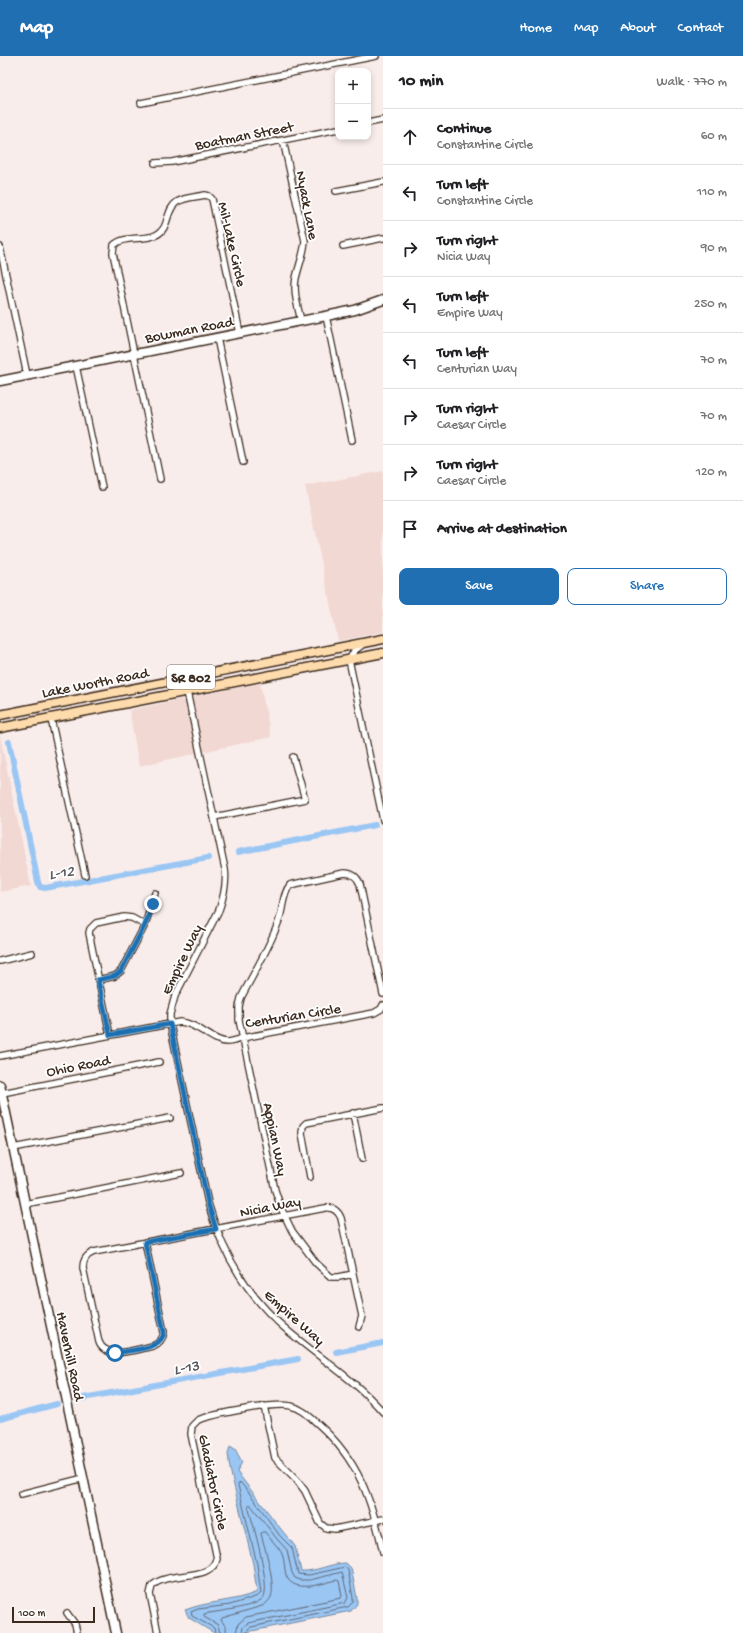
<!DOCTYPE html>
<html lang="en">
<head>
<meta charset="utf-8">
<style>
  :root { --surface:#fff; --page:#f6f6f6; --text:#202124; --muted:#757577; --line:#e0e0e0; --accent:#1f6fb2 }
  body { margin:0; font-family:"Gochi Hand",sans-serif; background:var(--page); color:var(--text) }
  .controls { position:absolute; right:12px; top:12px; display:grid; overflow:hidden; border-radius:8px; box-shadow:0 2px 6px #0003 }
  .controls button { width:36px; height:36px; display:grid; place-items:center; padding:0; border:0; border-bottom:1px solid var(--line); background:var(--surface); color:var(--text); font:20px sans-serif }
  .scale { position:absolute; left:12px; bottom:10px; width:83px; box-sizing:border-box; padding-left:4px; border:2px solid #3b2a1e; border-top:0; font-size:11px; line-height:14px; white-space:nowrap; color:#3b2a1e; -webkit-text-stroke:3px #fff; paint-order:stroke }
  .stop { position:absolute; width:12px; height:12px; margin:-9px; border:3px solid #1f6fb2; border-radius:50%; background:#fff }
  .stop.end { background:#1f6fb2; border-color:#fff; box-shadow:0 1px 4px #0008 }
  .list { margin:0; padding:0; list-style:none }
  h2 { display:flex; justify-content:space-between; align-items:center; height:52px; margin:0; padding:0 16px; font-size:17px }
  h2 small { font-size:13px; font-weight:400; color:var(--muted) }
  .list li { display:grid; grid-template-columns:26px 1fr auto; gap:12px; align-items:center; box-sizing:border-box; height:56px; padding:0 16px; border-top:1px solid var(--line) }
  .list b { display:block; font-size:15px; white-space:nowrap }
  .list p { margin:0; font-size:13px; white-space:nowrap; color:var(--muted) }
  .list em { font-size:13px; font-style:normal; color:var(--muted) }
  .actions { display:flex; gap:8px; padding:12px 16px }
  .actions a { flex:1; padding:9px 0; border:1px solid var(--accent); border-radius:8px; text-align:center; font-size:14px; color:var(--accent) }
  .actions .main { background:var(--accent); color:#fff }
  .icon { flex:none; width:22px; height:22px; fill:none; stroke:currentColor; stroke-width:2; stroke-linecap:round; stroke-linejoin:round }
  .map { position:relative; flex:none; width:383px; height:1577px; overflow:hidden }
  header { display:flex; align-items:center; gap:24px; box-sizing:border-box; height:56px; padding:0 20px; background:var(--accent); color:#fff }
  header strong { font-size:19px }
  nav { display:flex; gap:22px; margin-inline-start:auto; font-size:14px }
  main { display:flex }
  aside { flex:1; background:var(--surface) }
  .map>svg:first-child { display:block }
  .built { fill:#f2d8d3 }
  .water { fill:#9ac6f4; stroke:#74889e }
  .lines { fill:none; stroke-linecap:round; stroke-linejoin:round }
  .shore { stroke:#616874; stroke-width:1 }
  .canal { stroke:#9ac6f4; stroke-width:6 }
  .street-casing { stroke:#3b2a1e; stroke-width:8 }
  .secondary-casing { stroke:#3b2a1e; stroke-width:11 }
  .primary-casing { stroke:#3b2a1e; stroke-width:11 }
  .street { stroke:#fff; stroke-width:5.5 }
  .secondary { stroke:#fff; stroke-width:8 }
  .primary { stroke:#fedbac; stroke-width:8 }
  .route { stroke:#1f6fb2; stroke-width:5 }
  .labels { text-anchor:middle; stroke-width:3.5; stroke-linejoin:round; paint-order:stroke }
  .shield { fill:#fff; stroke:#766a62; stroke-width:1 }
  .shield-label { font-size:14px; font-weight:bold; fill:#3b2a1e }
  .street-label { font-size:15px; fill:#3b2a1e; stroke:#fff }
  .water-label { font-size:16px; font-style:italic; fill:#58595e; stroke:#fff }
</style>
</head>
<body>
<header>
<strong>Map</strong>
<nav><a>Home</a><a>Map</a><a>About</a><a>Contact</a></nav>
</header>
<main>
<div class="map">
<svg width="383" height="1577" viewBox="0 0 383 1577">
  <rect width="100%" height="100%" fill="#f9edeb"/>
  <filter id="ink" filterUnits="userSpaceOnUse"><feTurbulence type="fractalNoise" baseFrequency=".025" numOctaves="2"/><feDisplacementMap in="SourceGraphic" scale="8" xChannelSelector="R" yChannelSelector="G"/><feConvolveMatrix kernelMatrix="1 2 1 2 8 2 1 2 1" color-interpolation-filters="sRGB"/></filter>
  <g filter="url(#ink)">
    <path class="built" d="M 383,415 L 383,576 L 338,585 L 305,430 Z
      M 260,627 L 271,681 L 139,710 L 129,654 Z
      M 0,679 L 31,830 L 0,836 Z"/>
    <path class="water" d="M 230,1390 L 235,1393 L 242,1406 L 237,1416 L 284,1477 L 295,1490 L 301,1515 C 316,1516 331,1507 346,1507 L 351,1512 L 357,1542 L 357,1548 L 351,1555 L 242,1577 L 214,1577 L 189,1562 L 185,1554 C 208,1545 234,1546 257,1536 L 253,1508 L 230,1413 L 228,1398 Z"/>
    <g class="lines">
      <path class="shore" d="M 215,1577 L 214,1572 L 192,1560 L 191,1556 L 198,1553 L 230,1549 L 258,1540 L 261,1537 L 257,1508 L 238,1429 L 240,1426 L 250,1438 L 280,1480 L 292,1492 L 298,1518 L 309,1519 L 345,1511 L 348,1514 L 353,1542 L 353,1546 L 348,1551 L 251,1571 L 248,1573 L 247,1577
        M 220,1577 L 218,1569 L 204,1561 L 204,1558 C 218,1555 254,1552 263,1542 C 272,1533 252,1464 248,1450 L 250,1448 L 277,1483 L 287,1494 L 292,1517 L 295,1522 L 300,1524 L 310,1524 L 342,1516 L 348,1542 L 345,1547 L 248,1567 L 243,1571 L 242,1577
        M 226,1577 L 226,1571 L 221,1564 L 222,1562 L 262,1550 C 266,1548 269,1545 271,1541 C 276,1529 265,1492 261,1478 L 262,1476 L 265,1476 C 270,1483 279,1491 282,1498 C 285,1505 284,1512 286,1519 C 293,1539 323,1527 337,1524 L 339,1525 L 342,1540 L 341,1542 L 246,1561 L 238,1568 L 236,1577"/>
      <path class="canal" d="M 9,686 L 38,826 L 40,831 L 45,832 L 208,802
        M 238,796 L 375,769
        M 336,1296 L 383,1287
        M 78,1343 L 298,1303
        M 0,1363 L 57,1348"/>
      <defs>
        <path id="street" d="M 141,47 L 376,0
          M 368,67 L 383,64
          M 283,84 L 305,185 C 304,198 299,209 296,222 C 293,236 298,251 301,265
          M 155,107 L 172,106 L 338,73
          M 336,135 L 383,126
          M 343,190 L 383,182
          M 0,191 L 27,319
          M 326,260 L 352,384
          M 217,282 L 243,406
          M 76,310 L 102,431
          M 160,423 L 113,197 L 114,189 C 125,179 144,185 156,179 C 170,173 165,154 177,146 C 185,141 196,141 205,139 L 209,140 L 212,143 L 240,277
          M 362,589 L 354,595 L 349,604 L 383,764
          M 201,621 L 192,626 L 187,636 L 225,813 C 227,827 224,840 219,854 L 175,940 L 170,958 L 170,968 L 208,1147 C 222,1197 248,1241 288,1275 C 321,1303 354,1323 383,1356
          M 51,663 L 85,819
          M 214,761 L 305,743 L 293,701
          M 0,905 L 32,897
          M 98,924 L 115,920 L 121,915 L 145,869 L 155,837
          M 110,979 L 89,877 L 90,873 L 96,867 L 124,861 L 132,862 L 145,869
          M 0,1000 L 180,966 C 198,967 212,986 227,986 C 232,986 237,984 242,982 L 374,957 L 381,953 L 383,949
          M 2,1037 L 159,1006
          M 353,1057 L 362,1103
          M 13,1092 L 170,1062
          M 310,1121 L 302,1077 L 303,1070 L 306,1067 L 383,1052
          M 25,1148 L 181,1117
          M 145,1186 L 164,1276 C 163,1283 160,1287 153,1290 C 137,1293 106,1305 99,1286 L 83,1212 C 83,1204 86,1199 94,1196 L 325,1152 C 333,1151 338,1155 341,1162 L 362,1260 L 359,1271
          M 353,1218 L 339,1221 L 331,1221 L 316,1207 L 292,1175 L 281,1152 L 275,1134 L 239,964 L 239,951 L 241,942 C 253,918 273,886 280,861 C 283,851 283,837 290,829 L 344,817 C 352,817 357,820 360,828 L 383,938
          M 264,1350 L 275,1402 L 296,1423 L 305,1435 L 320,1467 L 326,1472 L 335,1473 L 383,1463
          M 21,1438 L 84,1422
          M 67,1557 L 75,1568 L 77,1577
          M 158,1577 L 150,1538 L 152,1530 C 167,1514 212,1526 217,1503 L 191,1378 L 192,1370 L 198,1364 C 214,1358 276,1346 291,1350 C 302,1352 310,1361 318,1368 C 359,1404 372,1445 383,1496"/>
        <path id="secondary" d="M 0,325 L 326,260 L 355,254 L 383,244
          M 0,1029 L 116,1577"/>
        <path id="primary" d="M 0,659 L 383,583
          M 0,672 L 383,597"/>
      </defs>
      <use href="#street" class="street-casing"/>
      <use href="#secondary" class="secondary-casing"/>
      <use href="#primary" class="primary-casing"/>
      <use href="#street" class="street"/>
      <use href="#secondary" class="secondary"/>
      <use href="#primary" class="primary"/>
    </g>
  </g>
  <g class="lines" filter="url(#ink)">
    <path class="route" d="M 115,1297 C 130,1294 162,1294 164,1276 L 145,1186 L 216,1173 L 208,1147 L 170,968 L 110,979 L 98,924 L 115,920 L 121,915 L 145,869 L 153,848"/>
  </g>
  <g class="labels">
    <rect class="shield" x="167" y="609" width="48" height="24" rx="3"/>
    <g class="shield-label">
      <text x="191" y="626">SR 802</text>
    </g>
    <g class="street-label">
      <text transform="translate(244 79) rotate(-11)" y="5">Boatman Street</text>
      <text transform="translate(308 149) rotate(79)" y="5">Nyack Lane</text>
      <text transform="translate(233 188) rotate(77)" y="5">Mil-Lake Circle</text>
      <text transform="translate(189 273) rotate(-11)" y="5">Bowman Road</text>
      <text transform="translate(95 626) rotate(-11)" y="5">Lake Worth Road</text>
      <text transform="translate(181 903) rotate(-64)" y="5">Empire Way</text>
      <text transform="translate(293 959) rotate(-9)" y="5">Centurian Circle</text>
      <text transform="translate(78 1009) rotate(-11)" y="5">Ohio Road</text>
      <text transform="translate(276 1083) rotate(78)" y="5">Appian Way</text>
      <text transform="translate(270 1150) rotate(-11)" y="5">Nicia Way</text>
      <text transform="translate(295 1261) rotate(42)" y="5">Empire Way</text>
      <text transform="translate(71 1300) rotate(78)" y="5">Haverhill Road</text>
      <text transform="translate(214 1426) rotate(78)" y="5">Gladiator Circle</text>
    </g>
    <g class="water-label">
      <text transform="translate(61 815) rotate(-9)" y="6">L-12</text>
      <text transform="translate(186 1310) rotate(-10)" y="6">L-13</text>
    </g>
  </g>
</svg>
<div class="controls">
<button>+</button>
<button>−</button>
</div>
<div class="scale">100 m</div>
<div class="stop" style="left:115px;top:1297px"></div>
<div class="stop end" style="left:153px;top:848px"></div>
</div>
<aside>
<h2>10 min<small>Walk · 770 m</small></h2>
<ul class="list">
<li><svg class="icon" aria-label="ahead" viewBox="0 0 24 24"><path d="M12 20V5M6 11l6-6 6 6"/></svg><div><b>Continue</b><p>Constantine Circle</p></div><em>60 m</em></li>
<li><svg class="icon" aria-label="left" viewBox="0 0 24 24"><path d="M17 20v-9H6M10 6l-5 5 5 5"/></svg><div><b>Turn left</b><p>Constantine Circle</p></div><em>110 m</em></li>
<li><svg class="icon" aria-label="right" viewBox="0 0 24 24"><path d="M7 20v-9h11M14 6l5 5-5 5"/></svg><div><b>Turn right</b><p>Nicia Way</p></div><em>90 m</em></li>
<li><svg class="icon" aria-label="left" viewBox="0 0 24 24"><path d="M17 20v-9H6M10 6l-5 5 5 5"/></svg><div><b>Turn left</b><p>Empire Way</p></div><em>250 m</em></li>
<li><svg class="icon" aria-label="left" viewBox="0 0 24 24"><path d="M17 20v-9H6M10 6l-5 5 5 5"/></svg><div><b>Turn left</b><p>Centurian Way</p></div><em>70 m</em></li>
<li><svg class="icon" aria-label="right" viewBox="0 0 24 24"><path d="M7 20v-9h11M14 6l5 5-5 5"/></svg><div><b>Turn right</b><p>Caesar Circle</p></div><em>70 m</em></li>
<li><svg class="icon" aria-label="right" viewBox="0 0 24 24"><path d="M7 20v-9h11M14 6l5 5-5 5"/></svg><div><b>Turn right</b><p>Caesar Circle</p></div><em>120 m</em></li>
<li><svg class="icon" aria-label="arrive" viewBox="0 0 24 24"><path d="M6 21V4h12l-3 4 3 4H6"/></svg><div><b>Arrive at destination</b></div></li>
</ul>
<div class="actions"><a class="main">Save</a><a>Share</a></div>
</aside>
</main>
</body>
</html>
